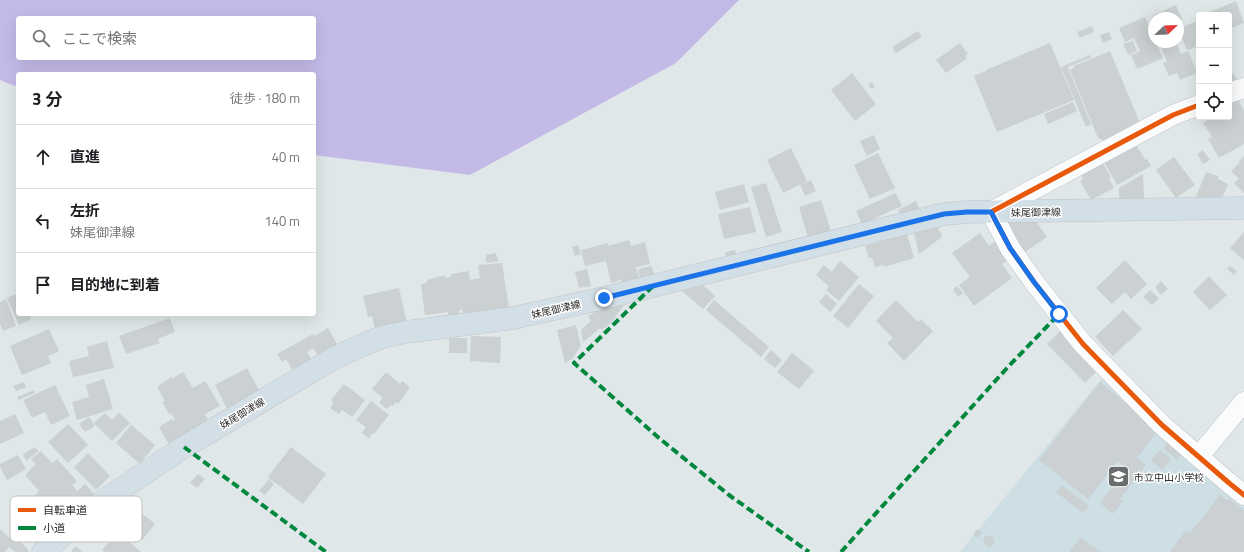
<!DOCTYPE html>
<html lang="ja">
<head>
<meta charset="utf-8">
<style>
  :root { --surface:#fff; --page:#f2f2f2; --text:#202124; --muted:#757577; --line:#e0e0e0 }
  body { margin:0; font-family:"Titillium Web","Noto Sans JP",sans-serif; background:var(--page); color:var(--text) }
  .controls { position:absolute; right:12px; top:12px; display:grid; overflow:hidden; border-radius:4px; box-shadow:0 4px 16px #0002 }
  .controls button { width:36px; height:36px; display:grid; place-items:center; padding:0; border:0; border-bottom:1px solid var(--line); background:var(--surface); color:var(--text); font:20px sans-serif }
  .compass { position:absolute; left:1148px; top:12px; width:36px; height:36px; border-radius:50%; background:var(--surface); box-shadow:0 4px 16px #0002; rotate:67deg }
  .stop { position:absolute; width:12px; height:12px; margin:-9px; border:3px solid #1a73e8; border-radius:50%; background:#fff }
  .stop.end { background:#1a73e8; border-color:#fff; box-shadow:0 1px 4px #0008 }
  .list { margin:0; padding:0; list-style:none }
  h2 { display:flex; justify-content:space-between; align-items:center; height:52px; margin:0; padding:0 16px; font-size:17px }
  h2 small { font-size:13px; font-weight:400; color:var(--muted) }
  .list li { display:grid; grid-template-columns:26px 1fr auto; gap:12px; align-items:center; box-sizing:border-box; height:64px; padding:0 16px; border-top:1px solid var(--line) }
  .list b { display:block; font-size:15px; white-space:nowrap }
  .list p { margin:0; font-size:13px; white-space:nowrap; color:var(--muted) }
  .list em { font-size:13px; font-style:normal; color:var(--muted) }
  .icon { flex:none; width:22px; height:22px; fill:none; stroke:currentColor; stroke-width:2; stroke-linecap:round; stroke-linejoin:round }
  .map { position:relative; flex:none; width:1244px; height:552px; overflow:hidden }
  .search { position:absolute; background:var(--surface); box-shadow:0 4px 16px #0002; left:16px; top:16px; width:300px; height:44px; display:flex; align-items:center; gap:10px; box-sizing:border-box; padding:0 14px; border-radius:4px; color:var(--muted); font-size:15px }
  .panel { position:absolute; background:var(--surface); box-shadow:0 4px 16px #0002; left:16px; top:72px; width:300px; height:244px; border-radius:4px }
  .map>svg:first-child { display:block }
  .education { fill:#cddfe5 }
  .green { fill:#c4bae8; fill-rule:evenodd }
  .building { fill:#cbd0d2 }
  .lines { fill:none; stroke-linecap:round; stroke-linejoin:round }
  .street-casing { stroke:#c1c3c2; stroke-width:21 }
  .primary-casing { stroke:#c1c4c5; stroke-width:23 }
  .street { stroke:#fafbfc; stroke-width:20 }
  .primary { stroke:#d3dfe7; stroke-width:22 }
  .quiet { stroke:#00873e; stroke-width:4; stroke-dasharray:8 4; stroke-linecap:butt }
  .cycleway-casing { stroke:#fff; stroke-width:8 }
  .cycleway { stroke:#e8590c; stroke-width:5 }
  .route { stroke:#1a73e8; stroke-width:5 }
  .labels { text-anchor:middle; stroke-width:3; stroke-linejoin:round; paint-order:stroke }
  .street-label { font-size:10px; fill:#2b2b2b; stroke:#fff }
  .poi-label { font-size:10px; fill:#2b2b2b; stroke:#fff; text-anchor:start }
  .key { fill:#fff; stroke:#bfbfbf; stroke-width:1 }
  .key-label { font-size:11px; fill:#2b2b2b }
</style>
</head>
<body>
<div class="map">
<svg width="1244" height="552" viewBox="0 0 1244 552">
  <rect width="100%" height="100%" fill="#e0e7e9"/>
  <path class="education" d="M 1103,377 L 1244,498 L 1244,552 L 960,552 Z"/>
  <path class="green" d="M 0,0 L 739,0 L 676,63 L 470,175 L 314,155 L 314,74 L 18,74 L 18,87 L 0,80 ZM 18,18 L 314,18 L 314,58 L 18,58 Z"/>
  <path class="building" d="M 1236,1 L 1244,23 L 1229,29 L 1229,15 L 1211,15 L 1210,12 Z
    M 1176,5 L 1182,19 L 1178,21 L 1178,18 L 1156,18 L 1154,15 Z
    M 1145,17 L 1154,38 L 1154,42 L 1156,42 L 1163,58 L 1137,69 L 1131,55 L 1140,51 L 1134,38 L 1125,42 L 1119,28 Z
    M 1197,21 L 1199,26 L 1199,46 L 1187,50 L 1178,29 Z
    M 1092,26 L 1094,32 L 1080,38 L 1077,32 Z
    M 918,31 L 922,37 L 896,53 L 892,47 Z
    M 1109,32 L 1112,39 L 1103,43 L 1100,35 Z
    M 1133,41 L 1137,51 L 1128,55 L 1123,44 Z
    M 1159,42 L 1176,42 L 1181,54 L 1188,51 L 1197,73 L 1180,80 L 1177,73 L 1169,76 L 1163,63 L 1167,62 Z
    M 960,43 L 968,54 L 965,56 L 967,58 L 946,73 L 936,60 Z
    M 1050,43 L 1074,100 L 997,132 L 974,76 L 986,71 L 986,70 Z
    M 1110,51 L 1140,123 L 1125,129 L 1126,132 L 1105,141 L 1098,138 L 1070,70 L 1074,68 L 1074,66 Z
    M 1090,55 L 1092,57 L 1068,67 L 1091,124 L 1086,127 L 1061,67 Z
    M 852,73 L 876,104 L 855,121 L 831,90 Z
    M 1234,74 L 1237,81 L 1229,84 L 1229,75 Z
    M 872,82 L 875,87 L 871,89 L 868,84 Z
    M 1237,98 L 1244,110 L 1244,144 L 1219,158 L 1208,139 L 1212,137 L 1203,123 L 1213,117 L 1229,117 L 1229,103 Z
    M 1073,102 L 1077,111 L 1048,124 L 1044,114 Z
    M 874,135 L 880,149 L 867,156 L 860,141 Z
    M 1136,144 L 1145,160 L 1147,159 L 1151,166 L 1117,185 L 1104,162 Z
    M 791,148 L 807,181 L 783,193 L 767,160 Z
    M 1203,150 L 1210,160 L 1203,164 L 1197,154 Z
    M 878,153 L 895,188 L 870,199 L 854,165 Z
    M 1244,156 L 1244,193 L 1234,183 L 1239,179 L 1231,171 L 1240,162 L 1239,161 Z
    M 1174,157 L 1195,185 L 1176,198 L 1156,170 Z
    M 1103,163 L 1111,177 L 1109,178 L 1114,188 L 1091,200 L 1080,181 L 1083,180 L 1081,175 Z
    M 1206,172 L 1218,176 L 1218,179 L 1228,184 L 1222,199 L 1195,199 Z
    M 1143,174 L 1144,198 L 1119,199 L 1119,188 Z
    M 811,180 L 816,191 L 805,196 L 800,185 Z
    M 766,183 L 782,232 L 766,237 L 751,187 Z
    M 744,184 L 749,202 L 720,210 L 715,192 Z
    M 896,193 L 902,206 L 862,224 L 856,211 Z
    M 821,200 L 831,231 L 808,238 L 799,207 Z
    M 916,201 L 920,210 L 900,214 L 898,210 Z
    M 750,207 L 756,232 L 724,239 L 718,214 Z
    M 1035,220 L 1047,237 L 1025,252 L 1004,222 Z
    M 938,227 L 942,237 L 919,254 L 914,233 Z
    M 1244,232 L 1244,260 L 1230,248 Z
    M 980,233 L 989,246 L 997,240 L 1011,258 L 1002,264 L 1012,278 L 974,306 L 959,285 L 970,277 L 952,253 Z
    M 907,234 L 914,258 L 884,267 L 883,265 L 875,267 L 872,258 L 869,258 L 865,246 Z
    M 629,240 L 631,246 L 645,242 L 650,264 L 636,267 L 639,278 L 622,283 L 621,280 L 611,283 L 606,261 L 585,266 L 581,250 L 608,243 L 608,246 Z
    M 578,245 L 581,254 L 575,256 L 572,247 Z
    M 735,250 L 736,254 L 726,257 L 725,252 Z
    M 496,253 L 498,261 L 486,263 L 486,255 Z
    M 1125,260 L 1147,284 L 1131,299 L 1125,292 L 1112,304 L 1096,288 Z
    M 840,261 L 859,277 L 839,301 L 826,290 L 829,286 L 816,275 L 824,265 L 832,272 Z
    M 502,263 L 509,308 L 463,315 L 462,310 L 459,310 L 460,315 L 449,317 L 448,312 L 425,315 L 421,284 L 427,283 L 427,280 L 445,275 L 445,278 L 451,277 L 451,274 L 469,271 L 470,280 L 480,278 L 478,265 Z
    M 651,266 L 655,275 L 640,278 L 638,269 Z
    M 1230,266 L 1237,271 L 1234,275 L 1227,269 Z
    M 587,269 L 591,286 L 579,288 L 575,272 Z
    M 1209,276 L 1227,295 L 1210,310 L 1193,292 Z
    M 1161,281 L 1168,289 L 1161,295 L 1155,287 Z
    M 859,284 L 874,296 L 848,328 L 833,316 Z
    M 703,285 L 715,296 L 703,309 L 682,291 Z
    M 957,286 L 963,293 L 958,297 L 953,290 Z
    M 399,288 L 407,323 L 375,329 L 372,316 L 368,317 L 363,296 Z
    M 1150,290 L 1159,298 L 1152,305 L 1143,297 Z
    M 18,293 L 18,314 L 29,314 L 31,319 L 19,325 L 7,298 Z
    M 826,294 L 837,304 L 830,312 L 819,302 Z
    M 6,299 L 16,326 L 3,331 L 0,324 L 0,302 Z
    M 714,300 L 769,347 L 761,357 L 706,310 Z
    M 896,300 L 918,322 L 921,319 L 933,331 L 904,361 L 887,343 L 893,338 L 876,321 Z
    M 622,302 L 624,305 L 611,323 L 602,330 L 600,328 L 583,342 L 581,330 L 591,321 L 588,316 L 603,307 Z
    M 1123,310 L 1142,329 L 1113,356 L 1095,337 Z
    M 170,318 L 175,332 L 158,339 L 160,343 L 126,354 L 119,336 Z
    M 576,325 L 581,346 L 572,359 L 565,363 L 557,330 Z
    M 328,328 L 338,346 L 319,357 L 313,348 L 307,352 L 305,347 L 311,360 L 293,371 L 286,359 L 282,362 L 277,354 L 313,334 L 314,336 Z
    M 49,329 L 59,351 L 48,356 L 51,363 L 22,375 L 10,346 Z
    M 1061,330 L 1099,369 L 1085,383 L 1047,344 Z
    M 471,336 L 501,337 L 500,363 L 470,361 Z
    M 449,338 L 467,338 L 467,353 L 449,353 Z
    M 107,341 L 114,368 L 73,377 L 69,361 L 89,356 L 87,347 Z
    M 771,350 L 782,360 L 775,368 L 764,359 Z
    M 792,353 L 814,371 L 799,389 L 777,372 Z
    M 247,368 L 260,392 L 227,409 L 215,385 Z
    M 183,372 L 193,388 L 205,381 L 220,406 L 205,414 L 210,423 L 170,446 L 159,427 L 172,419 L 173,421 L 175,419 L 171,413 L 169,414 L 162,402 L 165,401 L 157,387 L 171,377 L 172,379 Z
    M 386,372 L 400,384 L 402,381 L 410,387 L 398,404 L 396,402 L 393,406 L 391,405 L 387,409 L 379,403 L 383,398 L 372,389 Z
    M 104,379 L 113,409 L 77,420 L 72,402 L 89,397 L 86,385 Z
    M 24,382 L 26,387 L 16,391 L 13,386 Z
    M 1100,382 L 1159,429 L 1137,458 L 1146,465 L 1120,499 L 1123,501 L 1113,514 L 1100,503 L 1127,468 L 1118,461 L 1088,499 L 1039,460 Z
    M 344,384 L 365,400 L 352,417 L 342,410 L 339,414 L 330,408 L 334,403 L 331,400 Z
    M 55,385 L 70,416 L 51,425 L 45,412 L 32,418 L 23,400 Z
    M 34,390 L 35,393 L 19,400 L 17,397 Z
    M 371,401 L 389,415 L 374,434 L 373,433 L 369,438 L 362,433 L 366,427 L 356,420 Z
    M 105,413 L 112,420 L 119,413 L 130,423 L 112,441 L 94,423 Z
    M 15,414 L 24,433 L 0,444 L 0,421 Z
    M 89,417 L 95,426 L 85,432 L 79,424 Z
    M 68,424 L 88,445 L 68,463 L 48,442 Z
    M 131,425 L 155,445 L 140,464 L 116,443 Z
    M 1169,441 L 1183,453 L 1177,460 L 1163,448 Z
    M 35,447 L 39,451 L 26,461 L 23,454 Z
    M 291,447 L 326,474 L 303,504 L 268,477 Z
    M 1160,450 L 1171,459 L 1162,470 L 1151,460 Z
    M 41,451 L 52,463 L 57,459 L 77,481 L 72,485 L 77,491 L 85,484 L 94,494 L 86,501 L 84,498 L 42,536 L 33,527 L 52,509 L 49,506 L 47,508 L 35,495 L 39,491 L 25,475 L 36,464 L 31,459 Z
    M 88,453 L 110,476 L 96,490 L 74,467 Z
    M 18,455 L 26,469 L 7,480 L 0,467 L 0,464 Z
    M 198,474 L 205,479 L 197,488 L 190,483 Z
    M 269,479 L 274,484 L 265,495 L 259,491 Z
    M 1062,485 L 1089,506 L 1083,513 L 1056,492 Z
    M 1220,495 L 1228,501 L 1229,499 L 1244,510 L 1244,552 L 1170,552 L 1186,530 L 1190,533 Z
    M 128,502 L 155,524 L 142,540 L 114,517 L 124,504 Z
    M 0,529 L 14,542 L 17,538 L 29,551 L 27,552 L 15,552 L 9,547 L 5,552 L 0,552 Z
    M 977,529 L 982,532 L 978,538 L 973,535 Z
    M 117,532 L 141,552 L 104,552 L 102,550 Z
    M983.5 541a5.5 5.5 0 1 1 11 0a5.5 5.5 0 1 1-11 0Z
    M 1081,537 L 1101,552 L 1069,552 Z
    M 75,546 L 83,552 L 71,552 Z"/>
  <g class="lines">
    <defs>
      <path id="street" d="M 1229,93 L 1244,88
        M 1199,105 L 1173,115 L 991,212 L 1010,248 L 1034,282 L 1083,344 L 1162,425 L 1229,483 L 1244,495
        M 1199,456 L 1244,402"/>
      <path id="primary" d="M 43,552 L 100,503 L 184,447 L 336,357 L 365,344 L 382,337 L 406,332 L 513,318 L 604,298 L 944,214 L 967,212 L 1244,208"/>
    </defs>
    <use href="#street" class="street-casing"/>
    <use href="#primary" class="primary-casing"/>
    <use href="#street" class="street"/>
    <use href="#primary" class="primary"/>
    <path class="quiet" d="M 653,286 L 574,363 L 659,438 L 729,495 L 809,552
      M 184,447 L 326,552
      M 841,552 L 1007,368 L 1059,314"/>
    <defs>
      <path id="cycleway" d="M 1199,105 L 1173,115 L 991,212 L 1010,248 L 1034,282 L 1083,344 L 1162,425 L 1229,483 L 1244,495"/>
    </defs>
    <use href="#cycleway" class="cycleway-casing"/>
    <use href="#cycleway" class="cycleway"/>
  </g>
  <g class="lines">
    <path class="route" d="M 604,298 L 944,214 L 967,212 L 991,212 L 1010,248 L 1034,282 L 1059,314"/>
  </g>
  <defs>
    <symbol id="school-square" viewBox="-11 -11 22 22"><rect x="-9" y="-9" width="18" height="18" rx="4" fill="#6a6d6e" stroke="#fff"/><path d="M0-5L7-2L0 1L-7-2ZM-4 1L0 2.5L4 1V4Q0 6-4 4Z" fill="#fff"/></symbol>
  </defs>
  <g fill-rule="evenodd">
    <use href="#school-square" x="1106" y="464" width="25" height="25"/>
  </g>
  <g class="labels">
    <g class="street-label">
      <text transform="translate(1036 212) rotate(-1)" y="4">妹尾御津線</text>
      <text transform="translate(556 309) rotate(-13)" y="4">妹尾御津線</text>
      <text transform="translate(242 413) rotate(-31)" y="4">妹尾御津線</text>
    </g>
    <g class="poi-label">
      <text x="1134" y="481">市立中山小学校</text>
    </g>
  </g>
  <rect x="10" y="496" width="132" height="46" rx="6" class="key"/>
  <rect x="18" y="508" width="18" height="4" fill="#e8590c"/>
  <rect x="18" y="526" width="18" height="4" fill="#00873e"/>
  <g class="key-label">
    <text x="43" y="514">自転車道</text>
    <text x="43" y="532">小道</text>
  </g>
</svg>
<div class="controls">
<button>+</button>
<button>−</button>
<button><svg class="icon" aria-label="locate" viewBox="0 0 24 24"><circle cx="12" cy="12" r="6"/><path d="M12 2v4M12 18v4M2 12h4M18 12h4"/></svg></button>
</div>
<svg class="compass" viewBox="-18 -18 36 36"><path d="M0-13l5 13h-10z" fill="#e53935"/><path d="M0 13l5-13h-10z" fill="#757577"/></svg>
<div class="stop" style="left:1059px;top:314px"></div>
<div class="stop end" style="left:604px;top:298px"></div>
<div class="search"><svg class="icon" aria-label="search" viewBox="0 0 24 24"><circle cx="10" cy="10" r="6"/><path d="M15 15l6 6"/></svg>ここで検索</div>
<section class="panel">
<h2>3 分<small>徒歩 · 180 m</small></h2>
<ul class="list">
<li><svg class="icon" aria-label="ahead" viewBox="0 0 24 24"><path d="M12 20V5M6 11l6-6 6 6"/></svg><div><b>直進</b></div><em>40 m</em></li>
<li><svg class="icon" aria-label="left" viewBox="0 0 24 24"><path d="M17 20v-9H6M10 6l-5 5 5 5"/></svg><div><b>左折</b><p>妹尾御津線</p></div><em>140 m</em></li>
<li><svg class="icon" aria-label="arrive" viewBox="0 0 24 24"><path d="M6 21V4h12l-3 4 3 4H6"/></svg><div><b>目的地に到着</b></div></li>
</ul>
</section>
</div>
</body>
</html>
